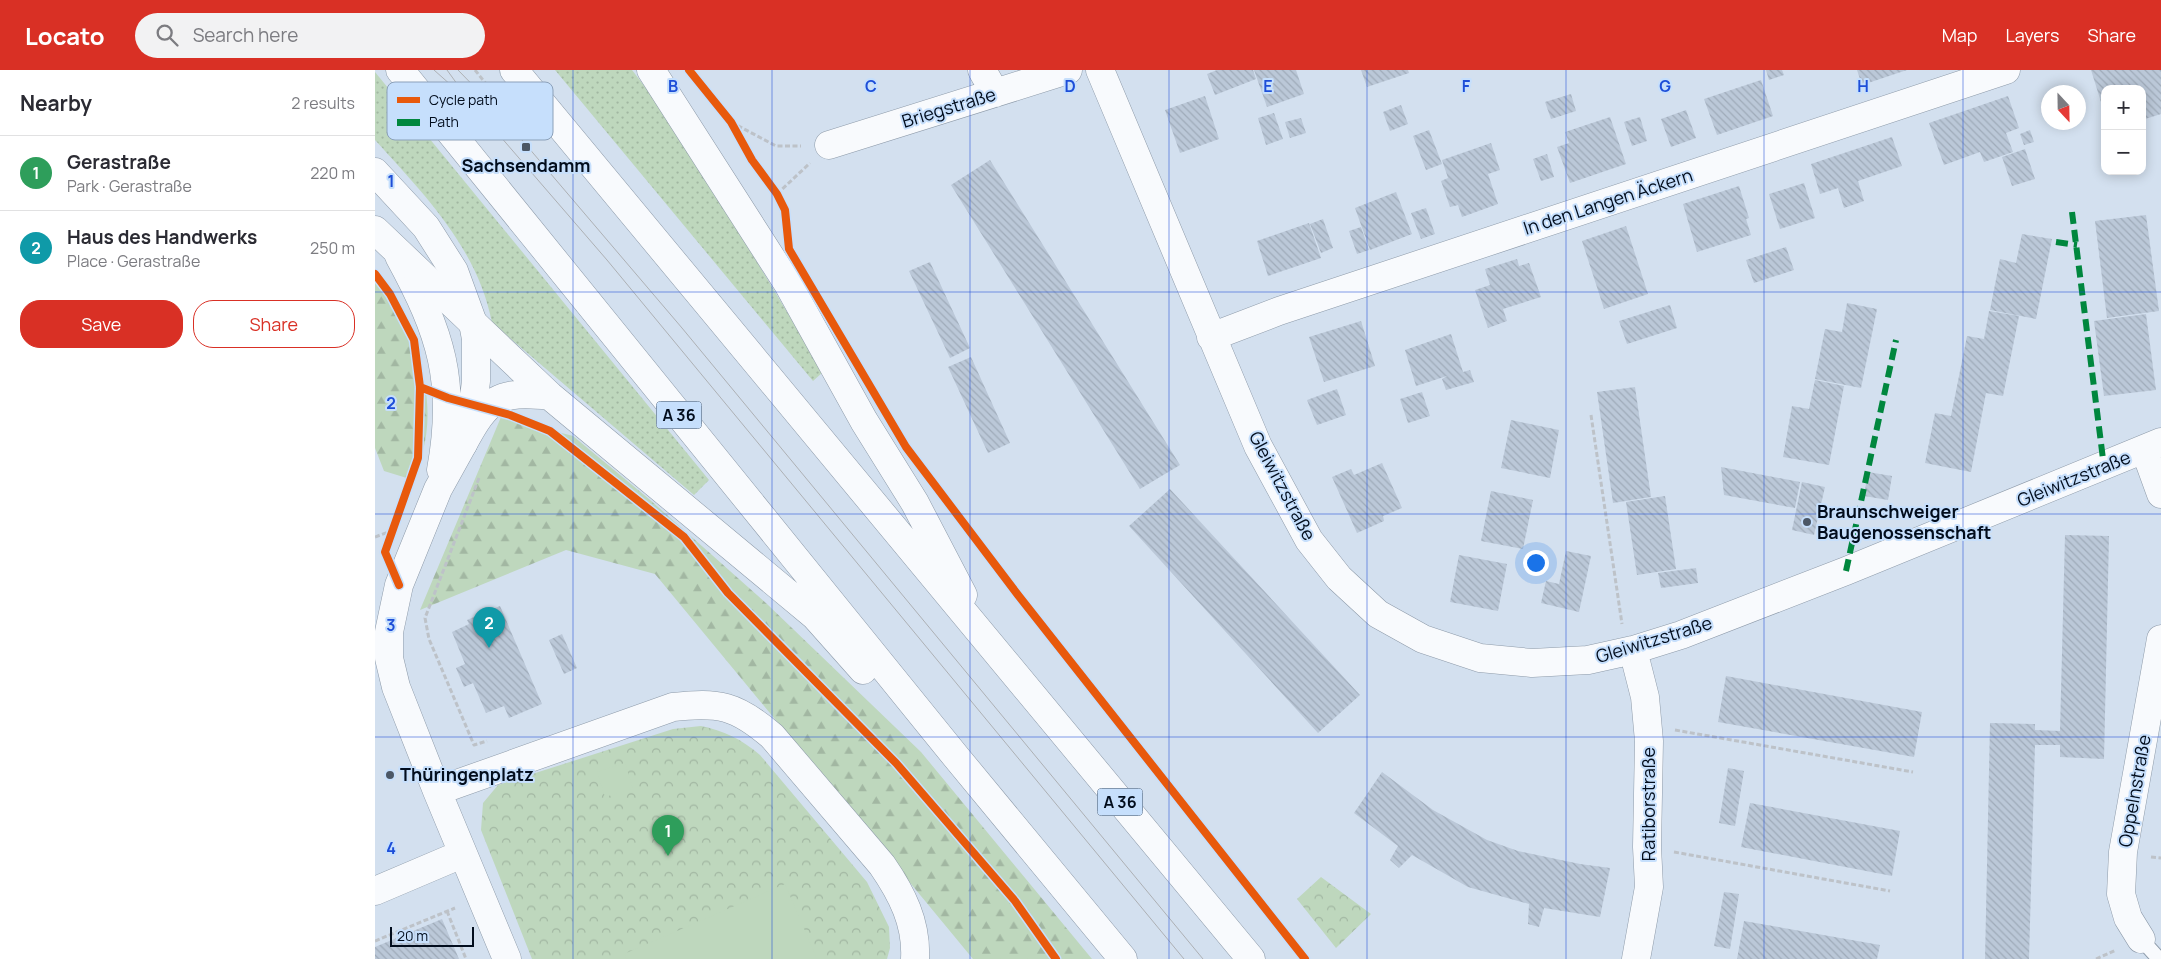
<!DOCTYPE html>
<html lang="en">
<head>
<meta charset="utf-8">
<style>
  :root { --surface:#fff; --page:#f2f2f3; --text:#2b2b33; --muted:#7c7c81; --line:#e1e1e2; --accent:#d93025 }
  body { margin:0; font-family:Manrope,sans-serif; background:var(--page); color:var(--text) }
  .controls { position:absolute; right:15px; top:15px; display:grid; overflow:hidden; border-radius:10px; box-shadow:0 2px 12px #0003 }
  .controls button { width:45px; height:45px; display:grid; place-items:center; padding:0; border:0; border-bottom:1px solid var(--line); background:var(--surface); color:var(--text); font:25px sans-serif }
  .compass { position:absolute; left:1666px; top:15px; width:45px; height:45px; border-radius:50%; background:var(--surface); box-shadow:0 2px 12px #0003; rotate:158deg }
  .scale { position:absolute; left:15px; bottom:12px; width:84px; box-sizing:border-box; padding-left:5px; border:2px solid #020d1d; border-top:0; font-size:14px; line-height:18px; white-space:nowrap; color:#020d1d; -webkit-text-stroke:4px #c6dffc; paint-order:stroke }
  .you { position:absolute; left:1160px; top:492px; width:18px; height:18px; margin:-12px; border:4px solid #fff; border-radius:50%; background:#1a73e8; box-shadow:0 0 0 8px #1a73e833 }
  .badge { display:grid; place-items:center; width:32px; height:32px; border-radius:50%; background:var(--accent); color:#fff; font-size:16px; font-weight:700 }
  .pin { position:absolute; translate:-50% -41px; filter:drop-shadow(0 1px 2px #0008) }
  .pin::after { content:''; position:absolute; top:26px; width:18px; height:15px; background:inherit; clip-path:polygon(0 0,100% 0,50% 100%) }
  .list { margin:0; padding:0; list-style:none }
  h2 { display:flex; justify-content:space-between; align-items:center; height:65px; margin:0; padding:0 20px; font-size:21px }
  h2 small { font-size:16px; font-weight:400; color:var(--muted) }
  .list li { display:grid; grid-template-columns:32px 1fr auto; gap:15px; align-items:center; box-sizing:border-box; height:75px; padding:0 20px; border-top:1px solid var(--line) }
  .list b { display:block; font-size:19px; white-space:nowrap }
  .list p { margin:0; font-size:16px; white-space:nowrap; color:var(--muted) }
  .list em { font-size:16px; font-style:normal; color:var(--muted) }
  .actions { display:flex; gap:10px; padding:15px 20px }
  .actions a { flex:1; padding:11px 0; border:1px solid var(--accent); border-radius:20px; text-align:center; font-size:18px; color:var(--accent) }
  .actions .main { background:var(--accent); color:#fff }
  .icon { flex:none; width:28px; height:28px; fill:none; stroke:currentColor; stroke-width:2; stroke-linecap:round; stroke-linejoin:round }
  .map { position:relative; flex:none; width:1786px; height:889px; overflow:hidden }
  header { display:flex; align-items:center; gap:30px; box-sizing:border-box; height:70px; padding:0 25px; background:var(--accent); color:#fff }
  header strong { font-size:24px }
  nav { display:flex; gap:28px; margin-inline-start:auto; font-size:18px }
  .search { width:350px; height:45px; background:var(--page); display:flex; align-items:center; gap:12px; box-sizing:border-box; padding:0 18px; border-radius:28px; color:var(--muted); font-size:19px }
  main { display:flex }
  aside { flex:1; background:var(--surface) }
  .map>svg:first-child { display:block }
  .grass { fill:url(#grass-dots) }
  .forest { fill:url(#forest-firs) }
  .park { fill:url(#park-crowns) }
  .garden { fill:#bed7bd }
  .building { fill:url(#building-back-hatch) }
  .lines { fill:none; stroke-linecap:round; stroke-linejoin:round }
  .service-casing { stroke:#8d9aa9; stroke-width:16 }
  .minor-casing { stroke:#8d9aa9; stroke-width:29 }
  .tertiary-casing { stroke:#8d9aa9; stroke-width:29 }
  .motorway-casing { stroke:#8d9aa9; stroke-width:29 }
  .path { stroke:#bdc2c8; stroke-width:3; stroke-dasharray:5 2.5; stroke-linecap:butt }
  .service { stroke:#f8fafd; stroke-width:14 }
  .minor { stroke:#f8fafd; stroke-width:28 }
  .tertiary { stroke:#f8fafd; stroke-width:28 }
  .motorway { stroke:#f8fafd; stroke-width:28 }
  .tram { stroke:#adb0b4; stroke-width:1 }
  .quiet { stroke:#00873e; stroke-width:6; stroke-dasharray:12 6; stroke-linecap:butt }
  .cycleway-casing { stroke:#c6dffc; stroke-width:11 }
  .cycleway { stroke:#e8590c; stroke-width:8 }
  .grid { fill:none; stroke:#1d4ed8; stroke-width:1; stroke-opacity:0.55 }
  .poi-dot { fill:#4b5766; stroke:#c6dffc; stroke-width:2 }
  .labels { text-anchor:middle; stroke-width:4; stroke-linejoin:round; paint-order:stroke }
  .shield { fill:#c6dffc; stroke:#3d4c60; stroke-width:1 }
  .shield-label { font-size:16px; font-weight:bold; fill:#020d1d }
  .street-label { font-size:18px; fill:#020d1d; stroke:#c6dffc }
  .poi-label { font-size:18px; font-weight:bold; fill:#020d1d; stroke:#c6dffc; text-anchor:start }
  .key { fill:#c6dffc; stroke:#8ba0b9; stroke-width:1 }
  .key-label { font-size:14px; fill:#020d1d }
  .grid-label { font-size:16px; text-anchor:middle; font-weight:bold; fill:#1d4ed8; stroke:#c6dffc; stroke-width:4; stroke-linejoin:round; paint-order:stroke }
</style>
</head>
<body>
<header>
<strong>Locato</strong>
<div class="search"><svg class="icon" aria-label="search" viewBox="0 0 24 24"><circle cx="10" cy="10" r="6"/><path d="M15 15l6 6"/></svg>Search here</div>
<nav><a>Map</a><a>Layers</a><a>Share</a></nav>
</header>
<main>
<aside>
<h2>Nearby<small>2 results</small></h2>
<ul class="list">
<li><span class="badge" style="background:#2e9e5b">1</span><div><b>Gerastraße</b><p>Park · Gerastraße</p></div><em>220 m</em></li>
<li><span class="badge" style="background:#0f9aa8">2</span><div><b>Haus des Handwerks</b><p>Place · Gerastraße</p></div><em>250 m</em></li>
</ul>
<div class="actions"><a class="main">Save</a><a>Share</a></div>
</aside>
<div class="map">
<svg width="1786" height="889" viewBox="0 0 1786 889">
  <defs>
    <pattern id="grass-dots" width="8" height="8" patternUnits="userSpaceOnUse" patternTransform="scale(1.25)"><rect width="8" height="8" fill="#bed7bd"/><path d="M2 2h.1M6 6h.1" fill="none" stroke="#a2b7a2" stroke-width="1.8" stroke-linecap="round"/></pattern>
    <pattern id="forest-firs" width="22" height="20" patternUnits="userSpaceOnUse" patternTransform="scale(1.25)"><rect width="22" height="20" fill="#bed7bd"/><path d="M5 1l3.5 6h-7zM16 11l3.5 6h-7z" fill="#a2b7a2"/></pattern>
    <pattern id="park-crowns" width="20" height="18" patternUnits="userSpaceOnUse" patternTransform="scale(1.25)"><rect width="20" height="18" fill="#bed7bd"/><path d="M2 6a3 3 0 1 1 6 0M12 15a3 3 0 1 1 6 0" fill="none" stroke="#a2b7a2"/></pattern>
    <pattern id="building-back-hatch" width="6" height="6" patternUnits="userSpaceOnUse" patternTransform="scale(1.25)"><rect width="6" height="6" fill="#bbc8d8"/><path d="M-1 5l2 2M0 0l6 6M5-1l2 2" fill="none" stroke="#9fabb9"/></pattern>
  </defs>
  <rect width="100%" height="100%" fill="#d3e0ef"/>
  <path class="grass" d="M 180,0 L 257,0 L 301,57 L 448,302 L 438,311 Z
    M 0,2 L 334,410 L 319,425 L 117,253 C 103,179 49,124 0,70 Z"/>
  <path class="forest" d="M 0,205 C 37,254 65,323 47,384 C 44,393 39,401 35,409 L 9,401 L 0,378 Z
    M 126,347 L 198,366 L 274,429 L 392,534 L 546,682 L 717,889 L 598,889 L 280,504 L 191,480 L 45,540 Z"/>
  <path class="park" d="M 326,656 C 350,661 366,669 385,685 L 492,812 L 514,857 L 515,878 L 512,889 L 157,889 L 106,760 L 108,733 L 123,715 L 298,659 Z
    M 946,807 L 996,844 L 961,878 L 922,829 Z"/>
  <path class="garden" d="M 250,693 L 258,719 L 230,727 L 222,702 Z
    M 410,814 L 442,889 L 252,889 L 249,884 Z"/>
  <path class="building" d="M 842,0 L 878,0 L 881,9 L 840,25 L 832,4 Z
    M 879,0 L 921,0 L 929,24 L 892,37 Z
    M 986,0 L 1033,0 L 1034,3 L 992,17 Z
    M 1391,0 L 1407,0 L 1409,5 L 1394,10 Z
    M 1482,0 L 1532,0 L 1487,15 Z
    M 1716,0 L 1786,0 L 1786,44 L 1767,50 L 1767,19 L 1730,19 L 1730,31 L 1726,32 Z
    M 1386,10 L 1398,46 L 1342,65 L 1329,29 Z
    M 1196,24 L 1201,41 L 1176,49 L 1170,32 Z
    M 830,26 L 844,69 L 805,83 L 790,40 Z
    M 1633,26 L 1644,58 L 1631,63 L 1638,82 L 1609,92 L 1605,82 L 1569,95 L 1554,53 Z
    M 1026,35 L 1033,54 L 1015,61 L 1008,42 Z
    M 1311,40 L 1321,68 L 1296,77 L 1286,49 Z
    M 899,43 L 908,69 L 891,75 L 883,48 Z
    M 1235,47 L 1251,94 L 1195,113 L 1182,77 L 1194,73 L 1190,62 Z
    M 1265,47 L 1272,71 L 1257,76 L 1249,52 Z
    M 926,48 L 931,63 L 915,68 L 910,52 Z
    M 1054,60 L 1067,94 L 1051,100 L 1038,66 Z
    M 1655,60 L 1659,72 L 1649,75 L 1645,64 Z
    M 1517,67 L 1527,96 L 1483,111 L 1489,131 L 1469,138 L 1463,118 L 1445,124 L 1436,94 Z
    M 1116,73 L 1125,100 L 1113,104 L 1123,134 L 1087,147 L 1083,135 L 1075,137 L 1066,111 L 1073,108 L 1067,90 Z
    M 1650,79 L 1660,109 L 1637,116 L 1627,87 Z
    M 1172,84 L 1179,107 L 1166,111 L 1158,89 Z
    M 615,90 L 805,395 L 765,419 L 576,115 Z
    M 1429,113 L 1440,148 L 1405,159 L 1394,124 Z
    M 1364,116 L 1374,148 L 1371,149 L 1376,165 L 1322,182 L 1308,134 Z
    M 1021,122 L 1037,164 L 995,180 L 980,138 Z
    M 1051,138 L 1060,164 L 1046,169 L 1036,143 Z
    M 1771,145 L 1784,241 L 1732,248 L 1720,151 Z
    M 948,149 L 958,178 L 946,183 L 935,154 Z
    M 934,153 L 946,188 L 893,206 L 882,171 Z
    M 1251,156 L 1273,224 L 1229,239 L 1207,171 Z
    M 986,157 L 994,180 L 982,184 L 974,161 Z
    M 1647,164 L 1677,169 L 1661,249 L 1615,240 L 1625,189 L 1641,193 Z
    M 1411,177 L 1419,200 L 1379,213 L 1371,190 Z
    M 1142,189 L 1144,196 L 1154,193 L 1166,227 L 1128,239 L 1132,251 L 1113,258 L 1100,220 L 1115,215 L 1110,199 Z
    M 555,192 L 595,278 L 575,288 L 534,201 Z
    M 1472,233 L 1502,239 L 1486,318 L 1440,309 L 1450,259 L 1467,262 Z
    M 1295,235 L 1302,258 L 1252,274 L 1244,251 Z
    M 1614,241 L 1644,246 L 1628,326 L 1611,323 L 1596,402 L 1550,393 L 1560,343 L 1576,346 L 1592,266 L 1609,269 Z
    M 1771,244 L 1781,320 L 1729,326 L 1719,251 Z
    M 986,251 L 1000,296 L 949,312 L 934,267 Z
    M 1076,264 L 1088,302 L 1095,300 L 1099,312 L 1071,320 L 1067,309 L 1072,306 L 1041,316 L 1030,280 Z
    M 596,287 L 635,373 L 613,383 L 573,297 Z
    M 1440,310 L 1469,316 L 1454,395 L 1408,387 L 1417,336 L 1434,339 Z
    M 1260,317 L 1276,427 L 1238,433 L 1222,322 Z
    M 962,319 L 971,345 L 942,355 L 932,330 Z
    M 1047,322 L 1055,346 L 1033,353 L 1025,329 Z
    M 1136,350 L 1184,360 L 1175,408 L 1126,398 Z
    M 1007,393 L 1027,438 L 1008,446 L 1009,451 L 982,463 L 957,407 L 976,399 L 979,405 Z
    M 1346,397 L 1425,412 L 1420,438 L 1349,425 Z
    M 1493,402 L 1517,406 L 1513,430 L 1489,426 Z
    M 1427,412 L 1450,417 L 1439,465 L 1417,460 Z
    M 795,419 L 985,625 L 943,663 L 754,456 Z
    M 1116,421 L 1158,430 L 1148,479 L 1106,471 Z
    M 1290,426 L 1301,499 L 1262,505 L 1251,432 Z
    M 1690,465 L 1734,466 L 1729,689 L 1685,687 L 1685,675 L 1660,675 L 1654,889 L 1610,889 L 1615,653 L 1660,654 L 1660,660 L 1685,661 Z
    M 1191,481 L 1216,486 L 1204,542 L 1166,533 L 1171,511 L 1184,514 Z
    M 1084,485 L 1132,494 L 1123,541 L 1075,532 Z
    M 1321,498 L 1323,513 L 1286,518 L 1283,503 Z
    M 125,536 L 167,634 L 134,648 L 129,636 L 111,643 L 98,613 L 89,617 L 81,598 L 90,594 L 77,562 L 94,554 L 92,550 Z
    M 187,564 L 202,598 L 189,604 L 174,570 Z
    M 1351,606 L 1547,642 L 1539,687 L 1343,652 Z
    M 1353,698 L 1369,701 L 1360,756 L 1344,753 Z
    M 1007,702 L 1058,740 L 1112,770 L 1143,781 L 1205,794 L 1235,798 L 1225,847 L 1169,838 L 1164,857 L 1153,854 L 1154,834 L 1093,817 L 1037,785 L 1024,798 L 1015,790 L 1023,776 L 979,743 Z
    M 1375,733 L 1525,761 L 1517,806 L 1366,777 Z
    M 1349,822 L 1364,824 L 1355,879 L 1339,876 Z
    M 67,849 L 84,889 L 0,889 L 0,877 Z
    M 1369,851 L 1505,875 L 1502,889 L 1362,889 Z"/>
  <g class="lines">
    <defs>
      <path id="service" d="M 1766,869 L 1784,889"/>
      <path id="minor" d="M 607,0 L 620,23
        M 725,0 L 883,376 L 934,470 L 964,508 L 1003,544 L 1048,569 L 1105,588 L 1157,593 L 1213,590 L 1258,580 L 1306,565 L 1471,501 L 1786,372
        M 454,75 L 693,0
        M 0,102 L 51,157 L 79,201 L 98,253 L 101,269 L 101,311 L 98,336 L 88,374 L 63,419 L 24,515 L 14,562 L 14,588 L 21,617 L 62,721
        M 24,186 C 66,263 82,312 66,400
        M 836,267 L 904,241 L 1631,0
        M 1770,380 L 1786,424
        M 1258,580 L 1270,627 L 1274,671 L 1272,777 L 1274,817 L 1261,889
        M 0,821 L 87,784
        M 1766,869 L 1753,848 L 1746,824 L 1748,782 L 1786,569
        M 132,889 L 62,721 L 298,637 C 344,632 361,635 397,666 L 507,795 C 527,824 542,853 540,889"/>
      <path id="tertiary" d="M 0,160 L 98,253"/>
      <path id="motorway" d="M 25,0 L 582,688 L 748,889
        M 139,0 L 876,889
        M 276,0 L 413,214 L 489,351 L 540,433 L 588,525
        M 98,253 L 175,326 L 440,546 L 488,600
        M 88,374 C 112,329 123,320 175,326"/>
    </defs>
    <use href="#service" class="service-casing"/>
    <use href="#minor" class="minor-casing"/>
    <use href="#tertiary" class="tertiary-casing"/>
    <use href="#motorway" class="motorway-casing"/>
    <path class="path" d="M 100,0 L 131,39 L 108,57
      M 356,52 L 401,76 L 426,76
      M 402,124 L 435,93
      M 1216,345 L 1247,554
      M 104,408 L 50,548 L 54,569 L 99,675 L 112,671
      M 0,467 L 16,461
      M 1300,660 L 1538,702
      M 1299,782 L 1515,821
      M 1776,787 L 1786,788
      M 72,841 L 91,889
      M 0,871 L 80,838
      M 1721,889 L 1741,880"/>
    <use href="#service" class="service"/>
    <use href="#minor" class="minor"/>
    <use href="#tertiary" class="tertiary"/>
    <use href="#motorway" class="motorway"/>
    <path class="tram" d="M 59,0 L 77,16
      M 72,0 L 93,29 L 232,190 L 809,889
      M 83,0 L 118,36 L 307,258 L 828,889"/>
    <path class="quiet" d="M 1697,142 L 1729,397
      M 1681,172 L 1702,175
      M 1471,501 L 1521,270"/>
    <defs>
      <path id="cycleway" d="M 314,0 L 356,52 L 377,90 L 402,124 L 410,140 L 414,179 L 531,377 L 643,525 L 930,889
        M 0,204 L 15,224 L 39,270 L 45,317 L 43,388 L 10,482 L 24,515
        M 45,317 L 73,328 L 135,345 L 175,361 L 309,467 L 353,523 L 521,693 L 640,831 L 681,889"/>
    </defs>
    <use href="#cycleway" class="cycleway-casing"/>
    <use href="#cycleway" class="cycleway"/>
  </g>
  <path class="grid" d="M 198,0 L 198,889M 397,0 L 397,889M 595,0 L 595,889M 794,0 L 794,889M 992,0 L 992,889M 1191,0 L 1191,889M 1389,0 L 1389,889M 1588,0 L 1588,889M 0,222 L 1786,222M 0,444 L 1786,444M 0,667 L 1786,667"/>
  <g class="poi-dot">
    <rect x="146" y="72" width="10" height="10" rx="2.5"/>
    <circle cx="1432" cy="452" r="5"/>
    <circle cx="15" cy="705" r="5"/>
  </g>
  <g class="labels">
    <g class="shield">
      <rect x="281.5" y="331.5" width="45" height="27" rx="4"/>
      <rect x="722.5" y="718.5" width="45" height="27" rx="4"/>
    </g>
    <g class="shield-label">
      <text x="304" y="351">A 36</text>
      <text x="745" y="738">A 36</text>
    </g>
    <g class="street-label">
      <text transform="translate(574 38) rotate(-17)" y="6">Briegstraße</text>
      <text transform="translate(1233 132) rotate(-18)" y="6">In den Langen Äckern</text>
      <text transform="translate(1699 409) rotate(-22)" y="6">Gleiwitzstraße</text>
      <text transform="translate(907 416) rotate(62)" y="6">Gleiwitzstraße</text>
      <text transform="translate(1279 570) rotate(-17)" y="6">Gleiwitzstraße</text>
      <text transform="translate(1760 721) rotate(-80)" y="6">Oppelnstraße</text>
      <text transform="translate(1274 734) rotate(-90)" y="6">Ratiborstraße</text>
    </g>
    <g class="poi-label">
      <text x="151" y="102" text-anchor="middle">Sachsendamm</text>
      <text x="1442" y="448">Braunschweiger<tspan x="1442" dy="21">Baugenossenschaft</tspan></text>
      <text x="25" y="711">Thüringenplatz</text>
    </g>
  </g>
  <rect x="12" y="12" width="166" height="58" rx="8" class="key"/>
  <rect x="22" y="27" width="23" height="6" fill="#e8590c"/>
  <rect x="22" y="49" width="23" height="7" fill="#00873e"/>
  <g class="key-label">
    <text x="54" y="35">Cycle path</text>
    <text x="54" y="57">Path</text>
  </g>
  <g class="grid-label">
    <text x="298" y="22">B</text>
    <text x="496" y="22">C</text>
    <text x="695" y="22">D</text>
    <text x="893" y="22">E</text>
    <text x="1091" y="22">F</text>
    <text x="1290" y="22">G</text>
    <text x="1488" y="22">H</text>
    <text x="16" y="117">1</text>
    <text x="16" y="339">2</text>
    <text x="16" y="561">3</text>
    <text x="16" y="784">4</text>
  </g>
</svg>
<div class="controls">
<button>+</button>
<button>−</button>
</div>
<svg class="compass" viewBox="-18 -18 36 36"><path d="M0-13l5 13h-10z" fill="#e53935"/><path d="M0 13l5-13h-10z" fill="#7c7c81"/></svg>
<div class="scale">20 m</div>
<div class="you"></div>
<div class="pin badge" style="left:293px;top:786px;background:#2e9e5b">1</div>
<div class="pin badge" style="left:114px;top:578px;background:#0f9aa8">2</div>
</div>
</main>
</body>
</html>
